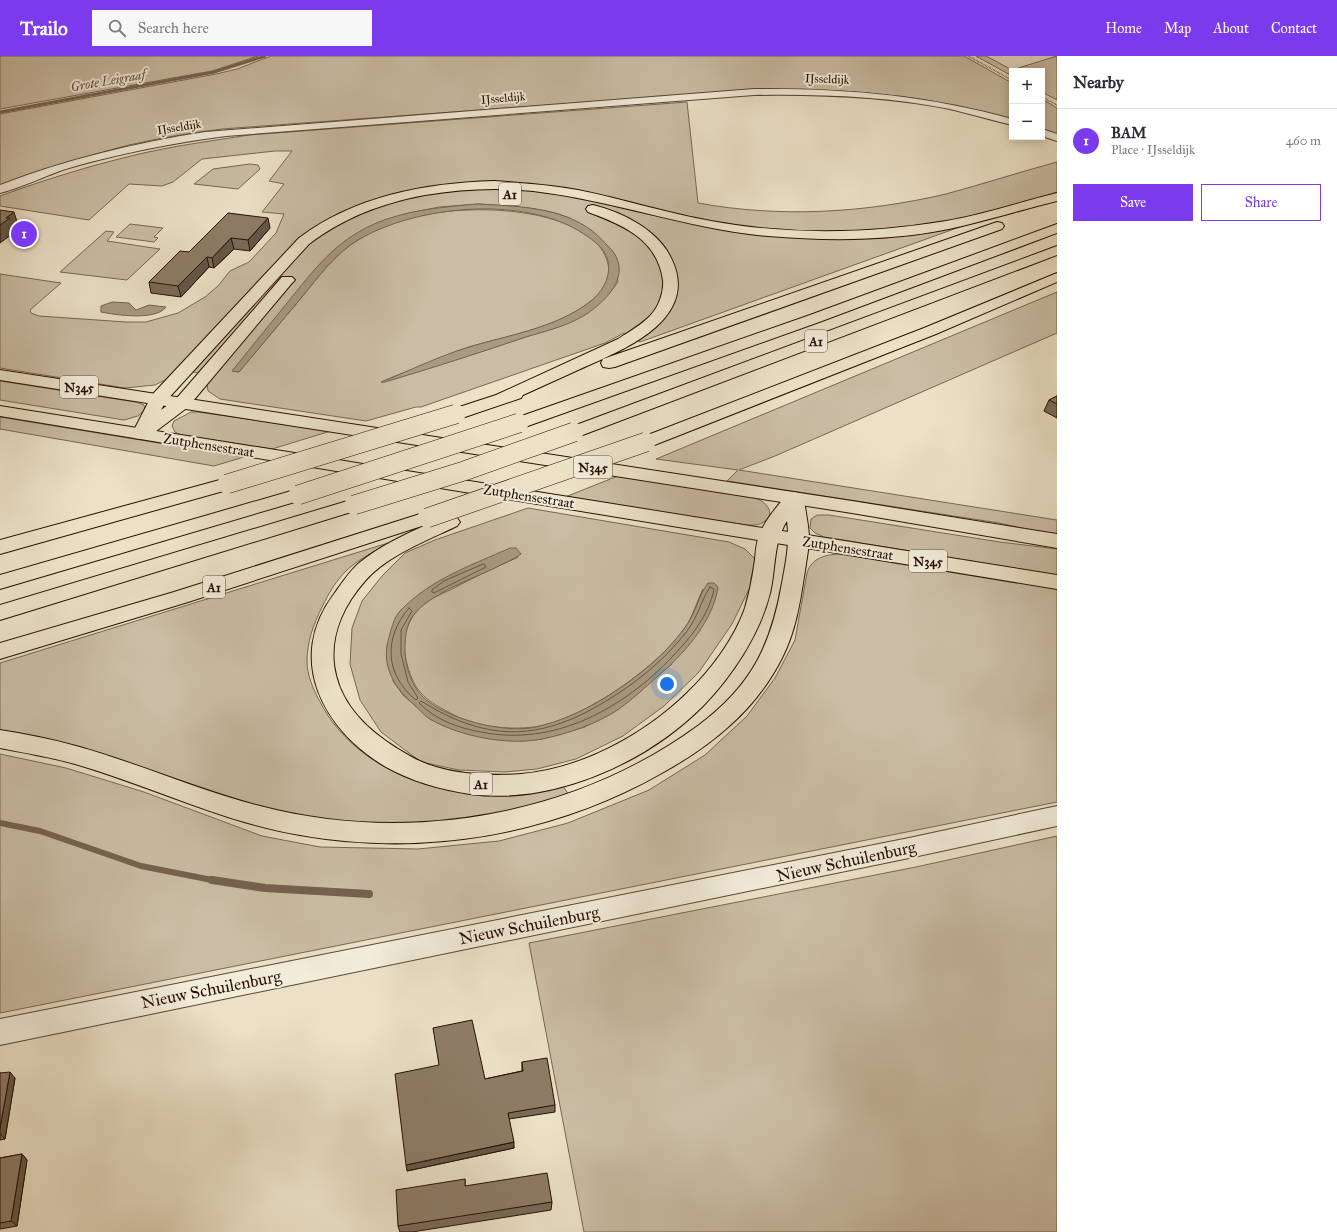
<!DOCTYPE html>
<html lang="en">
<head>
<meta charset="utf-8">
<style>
  :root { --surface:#fff; --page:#f7f7f7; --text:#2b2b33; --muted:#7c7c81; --line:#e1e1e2; --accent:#7c3aed }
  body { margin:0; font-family:"IM FELL Great Primer",serif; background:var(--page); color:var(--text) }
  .controls { position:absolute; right:12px; top:12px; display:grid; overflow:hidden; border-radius:0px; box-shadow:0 2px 10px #0003 }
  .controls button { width:36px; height:36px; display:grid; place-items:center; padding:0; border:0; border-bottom:1px solid var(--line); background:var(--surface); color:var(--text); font:20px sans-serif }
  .you { position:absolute; left:667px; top:628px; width:14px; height:14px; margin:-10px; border:3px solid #fff; border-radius:50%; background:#1a73e8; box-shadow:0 0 0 6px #1a73e833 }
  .badge { display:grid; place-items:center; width:26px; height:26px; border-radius:50%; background:var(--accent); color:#fff; font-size:13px; font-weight:700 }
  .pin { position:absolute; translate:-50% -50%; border:2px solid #fff; box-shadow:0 1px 4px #0006 }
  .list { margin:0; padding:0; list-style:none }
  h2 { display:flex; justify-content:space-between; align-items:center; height:52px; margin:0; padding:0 16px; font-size:17px }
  h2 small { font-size:13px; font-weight:400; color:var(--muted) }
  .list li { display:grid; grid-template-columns:26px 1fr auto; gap:12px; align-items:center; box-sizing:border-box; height:64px; padding:0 16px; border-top:1px solid var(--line) }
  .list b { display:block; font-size:15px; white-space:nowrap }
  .list p { margin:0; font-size:13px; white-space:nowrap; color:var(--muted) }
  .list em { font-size:13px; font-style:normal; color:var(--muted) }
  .actions { display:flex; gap:8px; padding:12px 16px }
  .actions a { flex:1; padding:9px 0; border:1px solid var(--accent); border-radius:0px; text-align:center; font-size:14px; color:var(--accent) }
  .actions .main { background:var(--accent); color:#fff }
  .icon { flex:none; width:22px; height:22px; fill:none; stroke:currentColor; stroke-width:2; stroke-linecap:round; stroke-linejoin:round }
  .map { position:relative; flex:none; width:1057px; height:1176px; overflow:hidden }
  header { display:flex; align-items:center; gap:24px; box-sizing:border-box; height:56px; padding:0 20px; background:var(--accent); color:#fff }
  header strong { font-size:19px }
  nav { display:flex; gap:22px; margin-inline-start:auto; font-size:14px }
  .search { width:280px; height:36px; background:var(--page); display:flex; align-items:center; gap:10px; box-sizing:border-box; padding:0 14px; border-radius:0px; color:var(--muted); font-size:15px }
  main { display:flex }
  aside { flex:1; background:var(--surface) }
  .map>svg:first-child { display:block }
  .green { fill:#cabda5; stroke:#786652; fill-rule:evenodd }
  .water { fill:#a89a83; stroke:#74624f }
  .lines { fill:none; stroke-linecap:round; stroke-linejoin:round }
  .shore { stroke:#685442; stroke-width:1 }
  .stream-far2 { stroke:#74624f; stroke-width:3 }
  .stream-far1 { stroke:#74624f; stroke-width:6 }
  .stream { stroke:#74624f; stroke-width:8 }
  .street-casing { stroke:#584432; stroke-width:2 }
  .primary-casing { stroke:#270f00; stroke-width:2 }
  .highway-casing { stroke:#270f00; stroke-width:2 }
  .path { stroke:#270f00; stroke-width:1.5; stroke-dasharray:0.5 1; stroke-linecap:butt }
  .street { fill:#f2ecdb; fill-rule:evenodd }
  .primary { fill:#ebe1c7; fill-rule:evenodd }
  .highway { fill:#ebe1c7; fill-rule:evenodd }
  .highway-bridge-casing { stroke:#270f00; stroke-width:20; stroke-linecap:butt }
  .highway-bridge { stroke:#ebe1c7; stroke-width:19 }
  .wall { fill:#796b59; stroke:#270f00 }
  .shaded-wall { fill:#635748; stroke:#270f00 }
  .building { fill:#8d7c67; stroke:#270f00 }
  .labels { text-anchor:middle; stroke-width:4; stroke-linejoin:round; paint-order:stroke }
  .far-street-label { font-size:12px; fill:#270f00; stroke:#f2ecdb }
  .far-water-label { font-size:13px; font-style:italic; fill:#614e3b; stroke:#f2ecdb }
  .shield { fill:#f2ecdb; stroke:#645142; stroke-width:1 }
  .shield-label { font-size:13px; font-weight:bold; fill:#270f00 }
  .street-label { font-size:14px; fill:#270f00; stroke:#f2ecdb }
  .near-street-label { font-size:17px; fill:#270f00; stroke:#f2ecdb }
</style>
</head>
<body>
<header>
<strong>Trailo</strong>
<div class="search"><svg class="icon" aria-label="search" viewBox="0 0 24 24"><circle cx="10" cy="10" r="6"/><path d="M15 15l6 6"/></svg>Search here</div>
<nav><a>Home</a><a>Map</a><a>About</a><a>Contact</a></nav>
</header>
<main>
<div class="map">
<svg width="1057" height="1176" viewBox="0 0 1057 1176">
  <rect width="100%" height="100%" fill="#ebe1c7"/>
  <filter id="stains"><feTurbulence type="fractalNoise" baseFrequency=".005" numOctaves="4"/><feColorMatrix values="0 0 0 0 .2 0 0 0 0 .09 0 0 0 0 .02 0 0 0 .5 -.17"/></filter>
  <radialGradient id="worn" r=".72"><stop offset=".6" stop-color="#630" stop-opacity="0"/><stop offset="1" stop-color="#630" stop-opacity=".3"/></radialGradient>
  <path class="green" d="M 0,0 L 258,0 L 212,15 L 0,53 Z
    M 271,0 L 964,0 L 1012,27 L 1012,64 C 983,57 955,49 926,44 C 868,35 810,32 752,34 L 222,73 C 191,77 159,82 129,89 C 85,100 43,116 0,130 L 0,58 L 216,18 L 237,13 Z
    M 976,0 L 986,0 L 1012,14 L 1057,0 L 1057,44 L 1042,36 L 1042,15 L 1012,15 L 1012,20 Z
    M 1042,43 L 1057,52 L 1057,78 L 1042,73 Z
    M 687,46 L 698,147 C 780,162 865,157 946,138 C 983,128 1020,116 1057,106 L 1057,136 L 640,286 L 624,277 L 605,287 L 421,351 L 416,351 L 366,365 L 220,343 L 208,335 L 207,328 L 210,321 L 178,311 L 165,324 L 155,329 L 125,332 L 0,312 L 0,218 L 61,227 L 30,254 L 31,257 L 39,260 L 126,266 L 146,266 L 178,257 L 205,241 L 218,230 L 230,215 L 249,206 L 276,177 L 284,158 L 262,156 L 284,128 L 269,125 L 292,95 L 275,95 L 202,103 L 173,126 L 162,130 L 129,128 L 89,164 L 0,150 L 0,140 C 44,124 89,110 135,99 C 172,90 211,85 249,79 ZM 478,148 C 505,150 550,151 573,164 C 586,172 598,183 610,192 L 618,226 C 601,250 586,259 560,270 L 382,326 C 393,320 407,316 419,311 C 434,305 450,297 466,292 C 508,279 556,273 591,245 C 602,236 612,222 608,208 C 597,160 509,152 469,154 C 431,155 390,164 358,184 C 336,197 318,221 302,241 C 281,266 260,291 239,316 L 232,315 L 349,182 L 405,158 L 439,151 Z
    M 250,108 L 258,109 L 260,113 L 238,133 L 194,128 L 213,113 Z
    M 130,168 L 163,172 L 154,181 L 158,182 L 154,186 L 116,181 Z
    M 106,175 L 114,176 L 107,185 L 160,193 L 127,224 L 60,216 Z
    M 1057,236 L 1057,277 L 775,400 L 739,414 L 1057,464 L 1057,480 L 999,467 L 727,425 L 738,414 L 656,403 Z
    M 0,325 L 136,346 L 144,349 L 145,354 L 138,360 L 124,364 L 0,344 Z
    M 191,356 L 198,356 L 331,375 L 272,393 L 181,379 L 175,376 L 172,370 L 174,365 Z
    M 0,361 L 244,401 L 214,410 L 0,373 Z
    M 618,420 L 751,441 C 760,443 769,448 770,458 C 766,468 757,470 746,469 L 565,441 Z
    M 528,452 L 729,486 L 745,493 L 754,502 L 756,506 L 754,523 L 732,568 L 699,616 L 664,650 L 623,680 L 576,703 L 537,713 L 505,716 L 459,714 L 421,706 L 381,676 L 360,644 L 350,608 L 352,572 L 362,545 L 382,520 L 405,497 L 435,484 ZM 518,501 C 495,511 473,522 450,534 C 439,539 425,545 417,555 C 404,570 402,589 407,608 C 415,638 427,645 454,659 C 478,671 507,674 534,671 C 582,665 663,608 688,567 C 694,557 698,544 703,533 L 671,609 L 585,671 L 542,683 L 522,685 L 453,673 L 428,661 L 403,639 L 393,625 L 400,555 Z
    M 817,459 L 829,459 L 1000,486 L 1057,493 L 1057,519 L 824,481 L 815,477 L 810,472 L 811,463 Z
    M 388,487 C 376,495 355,505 345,516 C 335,526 328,539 322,551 C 313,569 307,586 307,606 C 307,618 313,633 319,644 C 341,688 384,717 431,730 C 459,737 502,743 530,738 C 541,736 552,732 563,730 L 571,742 L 466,765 L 355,768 L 281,758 L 0,679 L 0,607 Z
    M 843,498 L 1057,532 L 1057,746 L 0,957 L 0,698 L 66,712 L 144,736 L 262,780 L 320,791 L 418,793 L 499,785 L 568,767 L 649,734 L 705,699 L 747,660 L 775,622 L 795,584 L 807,517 C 812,501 827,498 843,498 Z
    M 1057,780 L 1057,1176 L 584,1176 L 529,887 L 916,811 Z"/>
  <path class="water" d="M 478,148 C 515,150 560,151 591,174 C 597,178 602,184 607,189 C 634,214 611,241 588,257 C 571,269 546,275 526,281 C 479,297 432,312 385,326 L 381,326 C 409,315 437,301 466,292 C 507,279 555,273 591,245 C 603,235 611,221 608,205 C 605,192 594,185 584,178 C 525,139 417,149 358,184 C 336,197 318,221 302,241 C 281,266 260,291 239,316 L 232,315 C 250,292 269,270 287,247 C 314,214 334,186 374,168 C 406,154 443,151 478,148 Z
    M 112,246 L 129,247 L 136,254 L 149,249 L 166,251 C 156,265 116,259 101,256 L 101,250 Z
    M 510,492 L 516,492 L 521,498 C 514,504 503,507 495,512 C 473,522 434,537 418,554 C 407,564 405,578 405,592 C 404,607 411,629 422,640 C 445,663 504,678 536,671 C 580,661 623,633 656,604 C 667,594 680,579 688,567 C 696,555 699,539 708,527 L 714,527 L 718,531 C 713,566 683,599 657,621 C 644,632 632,644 619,653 C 597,668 567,678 542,683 C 507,690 458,680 428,662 C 422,657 416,650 410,645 C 393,629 382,609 388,585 C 391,575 393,562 401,554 C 431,523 472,509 510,492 Z"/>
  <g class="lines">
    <path class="shore" d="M 484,508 L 486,511 L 434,537 L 432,536 L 432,534 L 444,525 Z
      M 710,531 L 714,533 C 709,559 691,581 673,600 C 624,652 555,691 481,676 C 458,672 436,664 419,647 L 421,645 C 490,688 543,685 611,642 C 635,627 659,608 678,586 C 684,579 690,572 694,564 C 700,553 703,541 710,531 Z
      M 409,552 L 412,555 L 401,574 L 401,598 L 408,626 L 418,642 L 416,644 C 385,619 383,582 409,552 Z"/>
    <path class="stream-far2" d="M 0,56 L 214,16 L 265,0"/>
    <path class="stream-far1" d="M 0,767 L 40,775 L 141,810 L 217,825"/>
    <path class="stream" d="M 212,824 L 265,832 L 369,838"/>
    <defs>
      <path id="street" d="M 754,33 C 842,32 927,39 1012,63 L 1012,69 C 991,64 971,58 950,53 C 885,40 819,38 754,39 L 226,80 C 173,87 121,97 69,112 C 46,119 24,131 0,137 L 0,129 C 67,103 135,87 205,76 Z
        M 1042,73 L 1057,78 L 1057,85 L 1042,80 Z
        M 1057,750 L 1057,770 L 909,802 L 0,989 L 0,963 L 909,782 Z"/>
      <path id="primary" d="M 0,314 L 852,445 L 1057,478 L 1057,492 L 852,457 L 0,324 Z
        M 0,350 L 1057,519 L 1057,533 L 0,360 Z"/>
      <path id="highway" d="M 494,125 C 522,127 550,129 578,134 C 623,143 666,157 711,165 C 787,179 869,178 946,165 C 983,159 1020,146 1057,137 L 1057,145 C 1021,154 985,165 949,173 C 890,185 827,185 768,180 C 688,173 612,144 533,135 C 497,131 461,133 425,139 C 382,147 343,162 309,188 L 166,345 L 161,354 L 176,343 L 282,221 L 292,221 L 295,224 L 292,227 L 188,351 L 147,382 L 141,383 L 135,382 L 132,378 L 152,339 L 299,182 C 355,140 425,127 494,125 Z
        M 593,149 C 622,156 658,174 671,202 C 702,264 621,295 578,314 C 560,322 541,331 523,339 L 521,342 L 462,362 L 456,363 L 450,362 L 447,358 L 450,354 L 496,339 L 618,283 C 629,276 641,269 650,260 C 659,251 664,236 663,224 C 657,183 623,169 588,156 L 586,153 L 588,150 Z
        M 997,166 L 1002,167 L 1004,170 L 1002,173 L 615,311 L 609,312 L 603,311 L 601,307 L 603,303 Z
        M 1057,168 L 1057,177 L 822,265 L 525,371 L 519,372 L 513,371 L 510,367 L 513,363 L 810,259 Z
        M 1057,190 L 1057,199 L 580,380 L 574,381 L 568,380 L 565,376 L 568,372 Z
        M 1057,217 L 1057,226 L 936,278 L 652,390 L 646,391 L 640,390 L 637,386 L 640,382 L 924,272 Z
        M 227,422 L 234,424 L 236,428 L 234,432 L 0,498 L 0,484 Z
        M 298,433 L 305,435 L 308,439 L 305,443 L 0,533 L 0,519 Z
        M 794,436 L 801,438 L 804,442 C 805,455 809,469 809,483 C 809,491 807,500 806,508 C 801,540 797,573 782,602 C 756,654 712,689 662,717 C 553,779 424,801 300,779 C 222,766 151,730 75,708 C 50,701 25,697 0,692 L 0,674 C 26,678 51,683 76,690 C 138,707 197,734 260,750 C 409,789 575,760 699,669 C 751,630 771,590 782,527 C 786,506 790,486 787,465 C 773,486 776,513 770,537 C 760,578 732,620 703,650 C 645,708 552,749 470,738 C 442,734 411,725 386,711 C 323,674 285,603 334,538 C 342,527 349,516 359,507 C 380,490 404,479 428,468 L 188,546 L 0,603 L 0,587 L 174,536 L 420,458 L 427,456 L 434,458 L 437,462 L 435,465 L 450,460 L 457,462 L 460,466 L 457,470 C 426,485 388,499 365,525 C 316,581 325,643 386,685 C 402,696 418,706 436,711 C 463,719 492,720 521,718 C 581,713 644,679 687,637 C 711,614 734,583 745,552 C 749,538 752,524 754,510 C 756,500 755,490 759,480 C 764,465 777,451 787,438 Z
        M 354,443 L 361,445 L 364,449 L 361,453 L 0,564 L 0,549 Z"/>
    </defs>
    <use href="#street" class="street-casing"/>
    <use href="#primary" class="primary-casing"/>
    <use href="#highway" class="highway-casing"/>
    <path class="path" d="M 968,0 L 1012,24
      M 1042,41 L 1057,49"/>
    <use href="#street" class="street"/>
    <use href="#primary" class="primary"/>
    <use href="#highway" class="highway"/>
    <defs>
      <path id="highway-bridge" d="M 227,428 L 456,358
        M 298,439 L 519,367
        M 354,449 L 464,415 L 574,376
        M 427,462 L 646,386"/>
    </defs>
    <use href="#highway-bridge" class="highway-bridge-casing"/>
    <use href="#highway-bridge" class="highway-bridge"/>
  </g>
  <path class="wall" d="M 228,157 L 270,172 L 250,195 L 234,193 L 214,212 L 209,211 L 181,241 L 151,237 L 149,226 L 189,196 Z
    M 1057,340 L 1057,362 L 1044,355 L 1049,344 Z
    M 522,1006 L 555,1049 L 555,1056 L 509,1063 L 514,1092 L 407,1115 L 485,1023 L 522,1015 Z
    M 0,1017 L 15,1022 L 5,1083 L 0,1084 Z
    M 22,1098 L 27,1104 L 17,1170 L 0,1173 L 0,1102 Z
    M 465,1123 L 465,1130 L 552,1146 L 551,1154 L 412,1176 L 400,1176 L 398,1170 Z"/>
  <path class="shaded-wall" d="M 14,156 L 18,169 L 14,173 L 15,176 L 0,187 L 0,169 L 6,162 Z
    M 268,162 L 270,172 L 250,195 L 248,184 Z
    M 231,182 L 234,193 L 214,212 L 212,202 Z
    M 207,201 L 209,211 L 181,241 L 178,230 Z
    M 10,1016 L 15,1022 L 5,1083 L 0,1078 L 0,1072 Z
    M 514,1086 L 514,1092 L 407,1115 L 406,1109 Z
    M 22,1098 L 27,1104 L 17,1170 L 11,1165 Z"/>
  <path class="building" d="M 0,154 L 14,156 L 6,162 L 10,162 L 0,169 Z
    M 228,157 L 268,162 L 248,184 L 231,182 L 212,202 L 207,201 L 178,230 L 149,226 L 180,195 L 189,196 Z
    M 1057,340 L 1057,348 L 1049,344 Z
    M 472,964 L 485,1023 L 523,1015 L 522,1006 L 547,1002 L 555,1049 L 508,1057 L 514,1086 L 406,1109 L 395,1018 L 439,1009 L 433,972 Z
    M 10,1016 L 0,1072 L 0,1017 Z
    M 22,1098 L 11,1165 L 0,1167 L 0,1102 Z
    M 547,1117 L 552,1146 L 398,1170 L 396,1134 L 465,1123 L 465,1130 Z"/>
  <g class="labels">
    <g class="far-street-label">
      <text transform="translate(827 23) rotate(2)" y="4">IJsseldijk</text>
      <text transform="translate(503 42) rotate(-5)" y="4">IJsseldijk</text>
      <text transform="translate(179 71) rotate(-9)" y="4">IJsseldijk</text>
    </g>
    <g class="far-water-label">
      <text transform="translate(108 24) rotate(-10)" y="5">Grote Leigraaf</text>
    </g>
    <g class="shield">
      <rect x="499" y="127" width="22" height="22" rx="3"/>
      <rect x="805" y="274" width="22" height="22" rx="3"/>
      <rect x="60" y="320" width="38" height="22" rx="3"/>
      <rect x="574" y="400" width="38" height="22" rx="3"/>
      <rect x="909" y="494" width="38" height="22" rx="3"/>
      <rect x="203" y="520" width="22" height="22" rx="3"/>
      <rect x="470" y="717" width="22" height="22" rx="3"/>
    </g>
    <g class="shield-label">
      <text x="510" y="143">A1</text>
      <text x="816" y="290">A1</text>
      <text x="79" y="336">N345</text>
      <text x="593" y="416">N345</text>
      <text x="928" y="510">N345</text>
      <text x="214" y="536">A1</text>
      <text x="481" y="733">A1</text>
    </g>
    <g class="street-label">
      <text transform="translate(209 389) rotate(9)" y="5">Zutphensestraat</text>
      <text transform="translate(529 440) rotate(9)" y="5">Zutphensestraat</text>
      <text transform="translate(848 492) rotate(9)" y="5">Zutphensestraat</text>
    </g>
    <g class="near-street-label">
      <text transform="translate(846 805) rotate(-12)" y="6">Nieuw Schuilenburg</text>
      <text transform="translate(529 869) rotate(-11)" y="6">Nieuw Schuilenburg</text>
      <text transform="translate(211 933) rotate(-11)" y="6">Nieuw Schuilenburg</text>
    </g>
  </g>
  <rect width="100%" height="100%" filter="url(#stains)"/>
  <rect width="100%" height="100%" fill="url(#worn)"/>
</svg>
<div class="controls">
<button>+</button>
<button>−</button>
</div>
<div class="you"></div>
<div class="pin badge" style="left:24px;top:178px">1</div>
</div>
<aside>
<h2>Nearby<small></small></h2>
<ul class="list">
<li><span class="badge">1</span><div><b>BAM</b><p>Place · IJsseldijk</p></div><em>460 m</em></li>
</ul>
<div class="actions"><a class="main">Save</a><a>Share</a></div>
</aside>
</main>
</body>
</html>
